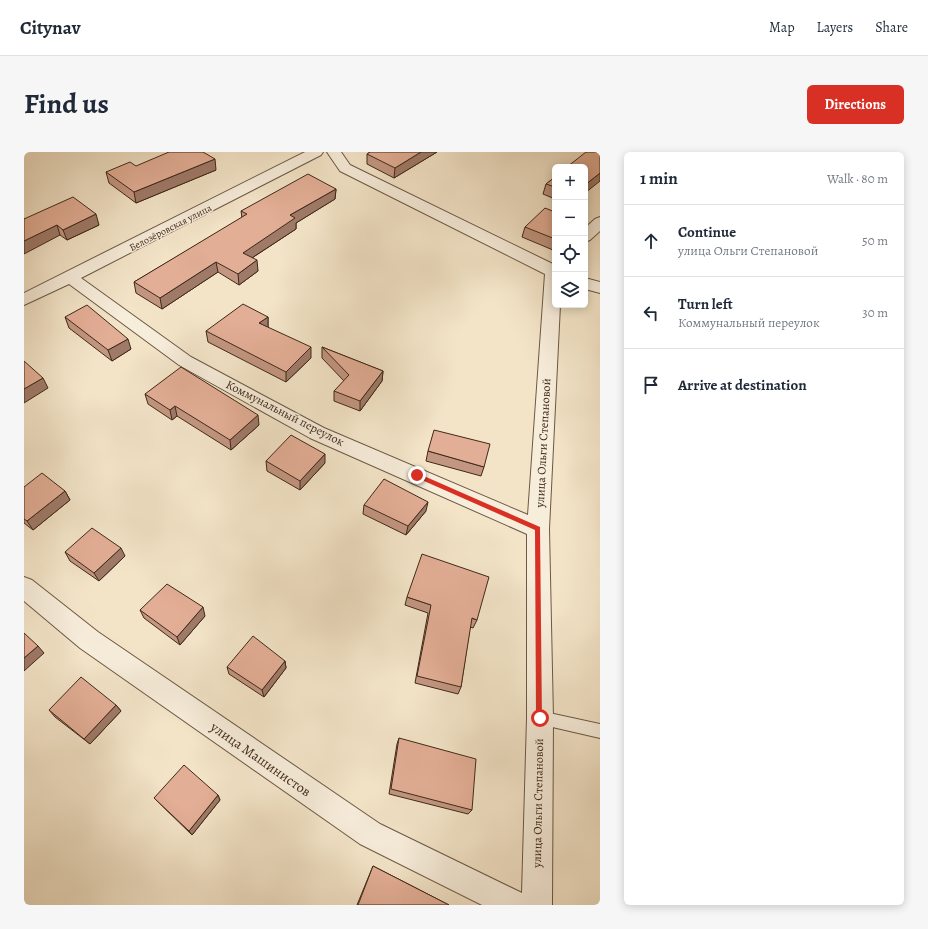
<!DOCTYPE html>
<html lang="en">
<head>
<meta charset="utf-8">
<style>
  :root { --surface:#fff; --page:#f6f6f7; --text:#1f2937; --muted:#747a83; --line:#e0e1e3; --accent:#d93025 }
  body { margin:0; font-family:Alegreya,serif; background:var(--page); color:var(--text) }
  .controls { position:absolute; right:12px; top:12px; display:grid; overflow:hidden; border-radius:6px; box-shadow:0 2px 10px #0003 }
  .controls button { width:36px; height:36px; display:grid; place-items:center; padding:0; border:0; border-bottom:1px solid var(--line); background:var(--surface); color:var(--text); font:20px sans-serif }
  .stop { position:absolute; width:12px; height:12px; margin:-9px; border:3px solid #d93025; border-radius:50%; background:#fff }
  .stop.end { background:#d93025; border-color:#fff; box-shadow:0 1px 4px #0008 }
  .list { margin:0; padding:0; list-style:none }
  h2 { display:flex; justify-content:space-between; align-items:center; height:52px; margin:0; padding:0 16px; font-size:17px }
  h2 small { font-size:13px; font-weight:400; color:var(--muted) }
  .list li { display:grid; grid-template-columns:26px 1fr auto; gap:12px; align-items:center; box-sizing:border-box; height:72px; padding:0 16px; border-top:1px solid var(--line) }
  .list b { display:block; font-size:15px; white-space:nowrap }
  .list p { margin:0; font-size:13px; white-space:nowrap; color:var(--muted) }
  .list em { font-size:13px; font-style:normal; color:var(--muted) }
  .icon { flex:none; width:22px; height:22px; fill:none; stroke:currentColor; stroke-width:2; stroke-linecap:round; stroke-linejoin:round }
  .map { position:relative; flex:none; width:576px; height:753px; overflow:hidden; border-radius:6px }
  header { display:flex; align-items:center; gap:24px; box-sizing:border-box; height:56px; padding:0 20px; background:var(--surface); border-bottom:1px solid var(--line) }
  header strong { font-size:19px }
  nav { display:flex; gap:22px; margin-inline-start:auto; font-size:14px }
  .intro { display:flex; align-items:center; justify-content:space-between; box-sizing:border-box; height:96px; padding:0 24px }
  h1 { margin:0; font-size:28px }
  .button { padding:10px 18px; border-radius:6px; background:var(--accent); color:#fff; font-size:14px; font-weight:700 }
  main { display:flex; gap:24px; padding:0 24px }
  aside { flex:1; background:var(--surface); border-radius:6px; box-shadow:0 2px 10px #0003 }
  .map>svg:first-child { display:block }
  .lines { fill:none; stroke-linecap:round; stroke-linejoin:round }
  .lane-casing { stroke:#6c5844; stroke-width:2 }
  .street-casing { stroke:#6c5844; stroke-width:2 }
  .lane { fill:#f7eddb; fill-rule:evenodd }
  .street { fill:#f7eddb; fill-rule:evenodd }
  .wall { fill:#c39681; stroke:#3f2918 }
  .shaded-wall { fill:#9f7a69; stroke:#3f2918 }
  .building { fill:#e3ae96; stroke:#3f2918 }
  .route { fill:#d93025 }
  .labels { text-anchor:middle; stroke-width:3; stroke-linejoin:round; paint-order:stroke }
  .far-street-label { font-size:10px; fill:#3f2918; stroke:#f7eddb }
  .street-label { font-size:12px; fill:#3f2918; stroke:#f7eddb }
  .near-street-label { font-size:14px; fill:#3f2918; stroke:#f7eddb }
</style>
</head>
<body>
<header>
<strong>Citynav</strong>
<nav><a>Map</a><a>Layers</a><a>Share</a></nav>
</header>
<div class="intro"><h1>Find us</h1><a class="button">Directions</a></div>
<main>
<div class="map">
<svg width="576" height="753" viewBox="0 0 576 753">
  <rect width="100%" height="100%" fill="#f3e4c8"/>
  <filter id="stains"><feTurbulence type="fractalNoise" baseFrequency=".005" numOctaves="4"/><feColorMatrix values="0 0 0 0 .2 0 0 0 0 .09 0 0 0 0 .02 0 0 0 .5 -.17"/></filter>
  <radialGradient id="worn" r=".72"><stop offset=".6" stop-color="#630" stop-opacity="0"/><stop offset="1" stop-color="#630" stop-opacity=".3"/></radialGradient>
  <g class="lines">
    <defs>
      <path id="lane" d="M 516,559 L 576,572 L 576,586 L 511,571 L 509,566 L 511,561 Z"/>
      <path id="street" d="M 281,0 L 299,0 L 297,3 L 57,126 L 167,205 L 300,276 L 504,363 L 521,122 L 316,19 L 303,0 L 317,0 L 326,13 L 531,113 L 531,153 L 536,153 L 525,377 L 529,566 L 528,753 L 458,753 L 336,692 L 56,496 L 0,449 L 0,425 L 8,428 L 74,480 L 356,672 L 498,741 L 503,566 L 503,382 L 286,286 L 155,213 L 45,132 L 0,153 L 0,141 Z
        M 576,65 L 576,79 L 566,88 L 561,90 L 561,76 L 571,67 Z
        M 561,126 L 576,130 L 576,141 L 561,137 Z"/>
    </defs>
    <use href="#lane" class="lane-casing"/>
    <use href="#street" class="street-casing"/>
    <use href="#lane" class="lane"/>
    <use href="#street" class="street"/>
  </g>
  <path class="wall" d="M 346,0 L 413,0 L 370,26 L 343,12 L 343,2 Z
    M 192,18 L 112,51 L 85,31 L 82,20 Z
    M 531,25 L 531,47 L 519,42 L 522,32 Z
    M 312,37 L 311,47 L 272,71 L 272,77 L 228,106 L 234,119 L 215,133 L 194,120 L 138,157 L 112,141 L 110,130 L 218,66 L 217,59 Z
    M 531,60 L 531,96 L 529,98 L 498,85 L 501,75 Z
    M 0,67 L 75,73 L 43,88 L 36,83 Z
    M 41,165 L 107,197 L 88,209 L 45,176 Z
    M 244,165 L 244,176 L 287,206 L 262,230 L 184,190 L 182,179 Z
    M 298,195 L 359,219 L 358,229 L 336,259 L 310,249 L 310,239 L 320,229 L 298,206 Z
    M 121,242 L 235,273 L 207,298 L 153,264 L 148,268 L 124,252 Z
    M 404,299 L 460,315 L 457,324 L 402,309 Z
    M 242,309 L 301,311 L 276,338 L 243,319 Z
    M 0,335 L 41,339 L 46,348 L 9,378 L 0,371 Z
    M 340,353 L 402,359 L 382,383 L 339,362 Z
    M 41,400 L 101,404 L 75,429 L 46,409 Z
    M 383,445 L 453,468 L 449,476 L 446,475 L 437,535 L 434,542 L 391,531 L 404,461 L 381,453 Z
    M 116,458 L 181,464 L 156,493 L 120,466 Z
    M 261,509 L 262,516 L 240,545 L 205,522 L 203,515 Z
    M 92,553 L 97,559 L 66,592 L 31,565 L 25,558 Z
    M 375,586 L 448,658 L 444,662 L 365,642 L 373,592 Z
    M 194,643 L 196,648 L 168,683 L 130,646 Z
    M 349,714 L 425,753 L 333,753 Z"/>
  <path class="shaded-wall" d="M 397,0 L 413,0 L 370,26 L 371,16 Z
    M 191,7 L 192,18 L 112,51 L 110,40 Z
    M 576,21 L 576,29 L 561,41 L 561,33 Z
    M 312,37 L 311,47 L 272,71 L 272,77 L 220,111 L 219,101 L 266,63 Z
    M 72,62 L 75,73 L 43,88 L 39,78 Z
    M 33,73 L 36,83 L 0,102 L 0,89 Z
    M 531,91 L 531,96 L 529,98 Z
    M 233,108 L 234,119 L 215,133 L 214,122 Z
    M 192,110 L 194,120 L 138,157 L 136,146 Z
    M 244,165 L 244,176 L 235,171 Z
    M 104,187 L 107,197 L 88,209 L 84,198 Z
    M 287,195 L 287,206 L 262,230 L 262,220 Z
    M 359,219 L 358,229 L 336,259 L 336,249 Z
    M 19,226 L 24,236 L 0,251 L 0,237 Z
    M 151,254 L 153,264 L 148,268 L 146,258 Z
    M 234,263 L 235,273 L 207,298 L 206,288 Z
    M 301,302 L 301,311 L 276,338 L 276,329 Z
    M 41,339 L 46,348 L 9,378 L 3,369 Z
    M 404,350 L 402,359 L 382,383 L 384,374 Z
    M 97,396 L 101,404 L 75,429 L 70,421 Z
    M 179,455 L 181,464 L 156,493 L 153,485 Z
    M 14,494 L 20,501 L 0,519 L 0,506 Z
    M 261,509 L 262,516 L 240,545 L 238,538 Z
    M 92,553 L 97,559 L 66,592 L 60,587 Z
    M 194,643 L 196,648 L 168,683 L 165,679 Z"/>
  <path class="building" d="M 145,0 L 179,0 L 191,7 L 110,40 L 82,20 L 106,10 L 112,14 Z
    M 346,0 L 397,0 L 371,16 L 343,2 Z
    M 562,0 L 576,0 L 576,21 L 561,33 L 561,15 L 543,15 Z
    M 284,22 L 312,37 L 266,63 L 271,66 L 219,101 L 233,108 L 214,122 L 192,110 L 136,146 L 110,130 L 223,62 L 217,59 Z
    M 531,25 L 531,35 L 522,32 Z
    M 49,45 L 72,62 L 39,78 L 33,73 L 0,89 L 0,67 Z
    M 521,56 L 531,60 L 531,87 L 501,75 Z
    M 219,152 L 244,165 L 235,171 L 287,195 L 262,220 L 182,179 Z
    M 63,153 L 104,187 L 84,198 L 41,165 Z
    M 298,195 L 359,219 L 336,249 L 310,239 L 325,223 Z
    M 0,209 L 19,226 L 0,237 Z
    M 157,215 L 234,263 L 206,288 L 151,254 L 146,258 L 121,242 Z
    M 410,278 L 466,292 L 460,315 L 404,299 Z
    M 267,283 L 301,302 L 276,329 L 242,309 Z
    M 18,321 L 41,339 L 3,369 L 0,367 L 0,335 Z
    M 360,327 L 404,350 L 384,374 L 340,353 Z
    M 68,376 L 97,396 L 70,421 L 41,400 Z
    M 398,402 L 465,425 L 453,468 L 448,466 L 437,535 L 393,524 L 407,453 L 383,445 Z
    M 143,432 L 179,455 L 153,485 L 116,458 Z
    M 0,481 L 14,494 L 0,506 Z
    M 229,484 L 261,509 L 238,538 L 203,515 Z
    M 57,525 L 92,553 L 60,587 L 25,558 Z
    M 375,586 L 452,607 L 448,658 L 367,637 Z
    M 160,613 L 194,643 L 165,679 L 130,646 Z
    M 349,714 L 425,753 L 334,753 Z"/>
  <path class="route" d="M 393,321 L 516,375 L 518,569 L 513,569 L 512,566 L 511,378 L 391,325 L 391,322 Z"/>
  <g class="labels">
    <g class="far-street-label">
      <text transform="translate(146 75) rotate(-27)" y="4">Белозёровская улица</text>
    </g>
    <g class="street-label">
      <text transform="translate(261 261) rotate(27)" y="4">Коммунальный переулок</text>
      <text transform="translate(519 291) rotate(-87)" y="4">улица Ольги Степановой</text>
      <text transform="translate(514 651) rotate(-89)" y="4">улица Ольги Степановой</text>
    </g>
    <g class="near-street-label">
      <text transform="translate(237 607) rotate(35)" y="5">улица Машинистов</text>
    </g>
  </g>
  <rect width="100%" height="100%" filter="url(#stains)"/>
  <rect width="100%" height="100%" fill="url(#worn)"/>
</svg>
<div class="controls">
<button>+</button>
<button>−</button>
<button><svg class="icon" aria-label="locate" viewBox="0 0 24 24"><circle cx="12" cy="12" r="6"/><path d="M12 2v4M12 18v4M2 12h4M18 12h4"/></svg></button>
<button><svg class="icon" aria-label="layers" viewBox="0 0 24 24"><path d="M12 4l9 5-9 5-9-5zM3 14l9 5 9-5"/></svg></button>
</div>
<div class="stop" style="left:516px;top:566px"></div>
<div class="stop end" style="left:393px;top:323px"></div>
</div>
<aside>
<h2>1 min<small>Walk · 80 m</small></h2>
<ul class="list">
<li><svg class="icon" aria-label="ahead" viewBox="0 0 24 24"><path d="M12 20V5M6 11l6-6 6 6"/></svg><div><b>Continue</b><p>улица Ольги Степановой</p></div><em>50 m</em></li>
<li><svg class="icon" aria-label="left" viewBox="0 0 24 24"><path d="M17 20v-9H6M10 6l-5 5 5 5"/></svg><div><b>Turn left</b><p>Коммунальный переулок</p></div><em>30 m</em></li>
<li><svg class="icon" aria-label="arrive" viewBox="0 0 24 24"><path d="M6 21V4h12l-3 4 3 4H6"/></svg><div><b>Arrive at destination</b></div></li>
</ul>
</aside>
</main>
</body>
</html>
